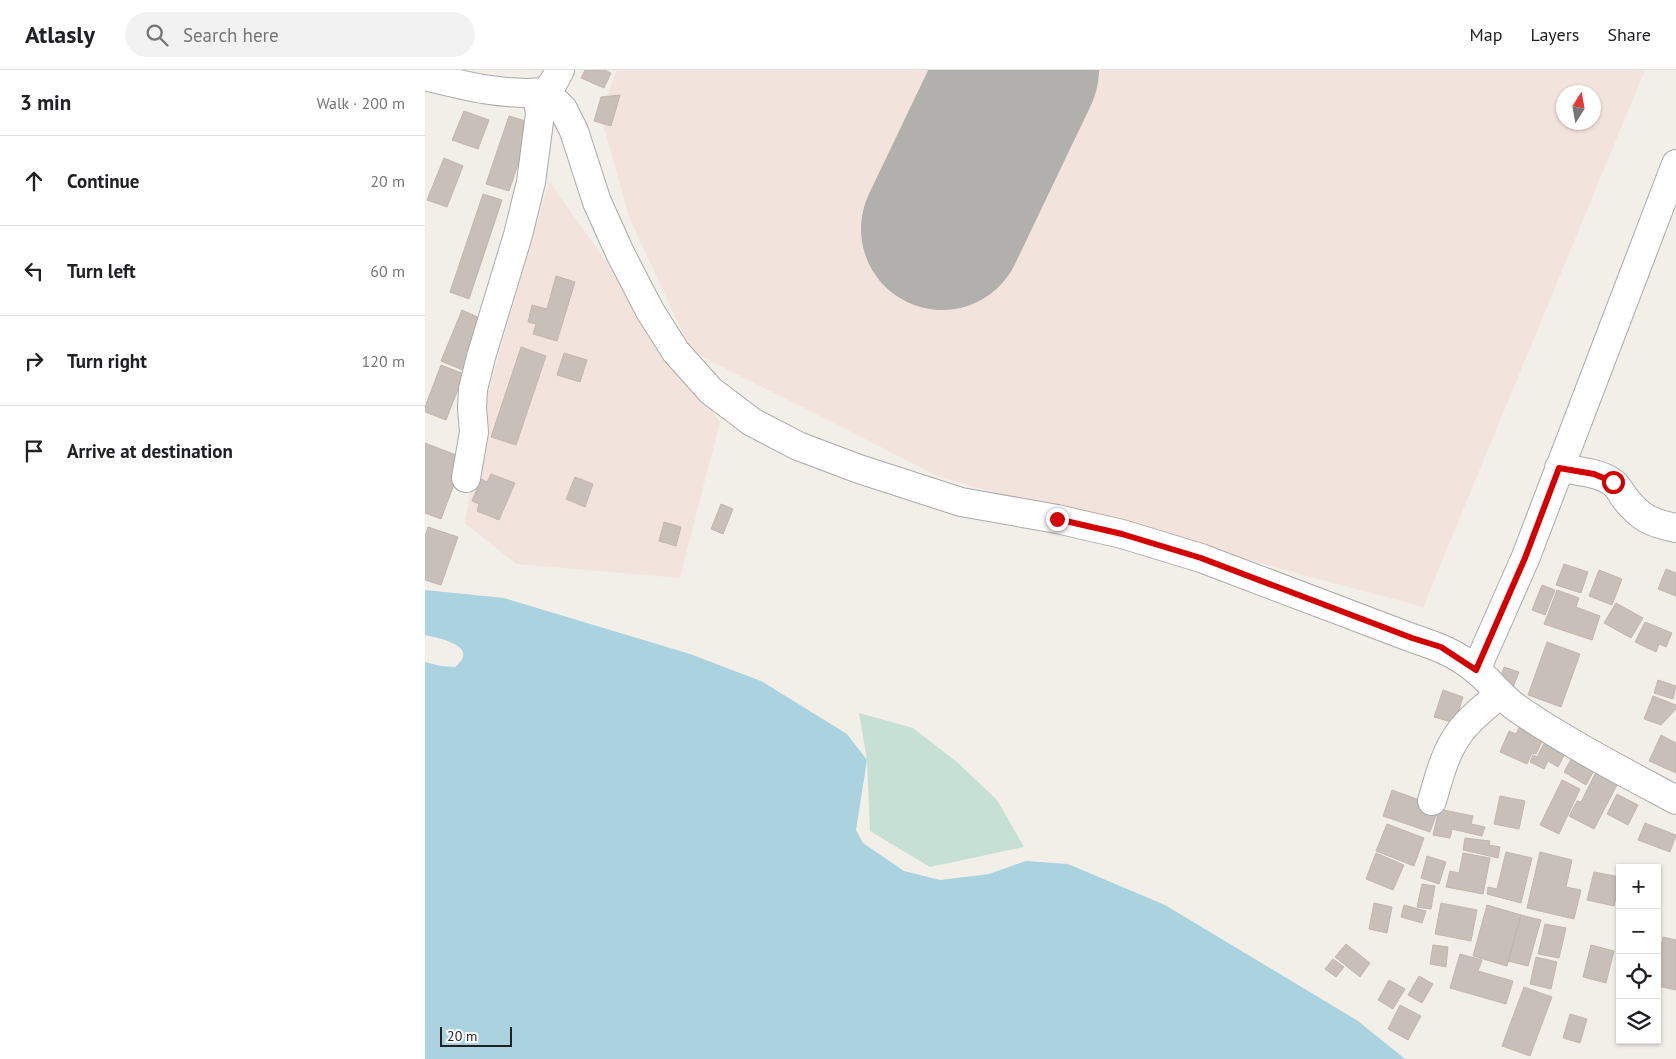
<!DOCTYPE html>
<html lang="en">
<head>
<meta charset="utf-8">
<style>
  :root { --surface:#fff; --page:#f2f2f2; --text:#202124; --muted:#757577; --line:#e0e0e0 }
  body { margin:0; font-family:"PT Sans",sans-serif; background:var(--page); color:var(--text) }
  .controls { position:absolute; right:15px; bottom:15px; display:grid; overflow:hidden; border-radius:0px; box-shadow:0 1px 4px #0004 }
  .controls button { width:45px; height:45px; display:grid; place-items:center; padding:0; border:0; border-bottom:1px solid var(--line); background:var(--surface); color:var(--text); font:25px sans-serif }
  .compass { position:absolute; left:1131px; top:15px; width:45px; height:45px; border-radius:50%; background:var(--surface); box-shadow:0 1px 4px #0004; rotate:11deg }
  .scale { position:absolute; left:15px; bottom:12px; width:72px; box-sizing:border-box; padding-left:5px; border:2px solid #222; border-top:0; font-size:14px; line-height:18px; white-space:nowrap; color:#222; -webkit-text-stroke:4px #fff; paint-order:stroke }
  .stop { position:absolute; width:15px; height:15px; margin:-11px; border:4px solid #d40000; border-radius:50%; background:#fff }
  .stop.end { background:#d40000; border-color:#fff; box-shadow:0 1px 5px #0008 }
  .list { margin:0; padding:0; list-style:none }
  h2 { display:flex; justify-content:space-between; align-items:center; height:65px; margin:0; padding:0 20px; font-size:21px }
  h2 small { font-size:16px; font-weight:400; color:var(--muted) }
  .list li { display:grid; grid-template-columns:32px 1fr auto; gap:15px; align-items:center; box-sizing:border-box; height:90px; padding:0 20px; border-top:1px solid var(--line) }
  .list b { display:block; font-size:19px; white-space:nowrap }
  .list em { font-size:16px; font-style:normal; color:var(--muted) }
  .icon { flex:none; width:28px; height:28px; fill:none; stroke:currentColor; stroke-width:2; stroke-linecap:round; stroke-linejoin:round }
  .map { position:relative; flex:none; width:1251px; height:989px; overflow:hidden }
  header { display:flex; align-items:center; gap:30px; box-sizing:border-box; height:70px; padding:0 25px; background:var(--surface); border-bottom:1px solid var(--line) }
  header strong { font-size:24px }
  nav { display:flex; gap:28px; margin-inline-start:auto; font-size:18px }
  .search { width:350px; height:45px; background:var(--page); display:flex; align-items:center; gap:12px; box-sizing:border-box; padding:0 18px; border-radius:28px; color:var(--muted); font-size:19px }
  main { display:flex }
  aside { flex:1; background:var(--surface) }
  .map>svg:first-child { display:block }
  .military { fill:#f3e3dd; fill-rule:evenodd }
  .wetland { fill:#c6e0d4 }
  .water { fill:#aad3df }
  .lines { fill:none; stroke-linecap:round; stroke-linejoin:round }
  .runway { stroke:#b1b0ac; stroke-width:162 }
  .building { fill:#c7bfb8; stroke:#c4b6ab }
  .minor-casing { stroke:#a9a9a9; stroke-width:30 }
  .minor { stroke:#fff; stroke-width:28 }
  .route { stroke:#d40000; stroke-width:6 }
</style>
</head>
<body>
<header>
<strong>Atlasly</strong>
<div class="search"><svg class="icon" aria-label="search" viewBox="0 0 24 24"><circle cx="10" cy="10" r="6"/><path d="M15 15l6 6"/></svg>Search here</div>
<nav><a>Map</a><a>Layers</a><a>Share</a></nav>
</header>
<main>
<aside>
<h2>3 min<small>Walk · 200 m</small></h2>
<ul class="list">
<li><svg class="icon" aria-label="ahead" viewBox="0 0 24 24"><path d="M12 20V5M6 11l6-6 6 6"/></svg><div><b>Continue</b></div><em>20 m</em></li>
<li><svg class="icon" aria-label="left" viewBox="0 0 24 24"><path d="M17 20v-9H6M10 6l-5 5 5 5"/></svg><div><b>Turn left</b></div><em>60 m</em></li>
<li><svg class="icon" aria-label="right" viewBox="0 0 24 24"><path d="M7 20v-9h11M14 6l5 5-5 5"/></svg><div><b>Turn right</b></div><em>120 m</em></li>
<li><svg class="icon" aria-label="arrive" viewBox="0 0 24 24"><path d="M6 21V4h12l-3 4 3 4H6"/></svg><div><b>Arrive at destination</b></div></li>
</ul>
</aside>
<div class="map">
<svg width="1251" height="989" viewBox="0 0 1251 989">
  <rect width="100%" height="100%" fill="#f2efe9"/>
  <path class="military" d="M 192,0 L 1220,0 L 998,537 L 517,408 L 266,281 L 204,147 L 175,43 ZM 1138,22 L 1168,22 L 1168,52 L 1138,52 Z
    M 124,111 L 295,352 L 255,508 L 91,494 L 40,453 L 61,329 Z"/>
  <path class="wetland" d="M 434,643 L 488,658 L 532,692 L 572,730 L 599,777 L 505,797 L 445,761 L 442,690 Z"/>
  <path class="water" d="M 0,520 L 79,528 L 265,584 L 336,611 L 422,664 L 442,690 L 431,760 L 438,773 L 479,801 L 515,810 L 564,804 L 601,791 L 643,794 L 740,835 L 933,951 L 980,989 L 0,989 L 0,592 L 16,596 L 30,597 C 56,576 14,568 0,565 Z"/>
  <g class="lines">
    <path class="runway" d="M 517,159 L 593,0"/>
  </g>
  <path class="building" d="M 160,0 L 180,0 L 186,3 L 179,18 L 156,8 Z
    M 195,25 L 186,56 L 169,51 L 176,27 Z
    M 39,41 L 64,50 L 53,79 L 27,70 Z
    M 84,46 L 107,53 L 84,121 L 61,114 Z
    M 19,88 L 38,96 L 22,137 L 2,130 Z
    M 58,124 L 77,130 L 44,229 L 25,222 Z
    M 131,206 L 150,212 L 132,271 L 108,264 L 111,254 L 103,252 L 107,235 L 122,239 Z
    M 37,240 L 61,251 L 40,301 L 16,291 Z
    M 96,277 L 121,286 L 91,375 L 66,367 Z
    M 139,283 L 162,290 L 155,312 L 132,305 Z
    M 16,295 L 39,304 L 21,350 L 0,342 L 0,337 Z
    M 0,373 L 39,388 L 16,449 L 0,443 Z
    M 66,404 L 90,413 L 74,450 L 52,441 L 54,434 L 47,431 L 56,409 L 62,412 Z
    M 150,407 L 168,414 L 160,437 L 141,429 Z
    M 296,434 L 308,439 L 298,464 L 286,459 Z
    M 239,452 L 256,457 L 251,476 L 234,471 Z
    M 3,457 L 33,467 L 16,515 L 0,510 L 0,466 Z
    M 1139,494 L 1163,502 L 1156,523 L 1131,515 Z
    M 1241,499 L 1251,503 L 1251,526 L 1233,519 Z
    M 1174,500 L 1197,509 L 1187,535 L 1164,526 Z
    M 1117,515 L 1130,520 L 1120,545 L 1107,540 Z
    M 1132,520 L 1154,528 L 1151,537 L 1175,546 L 1167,570 L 1119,554 Z
    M 1191,533 L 1218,548 L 1206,568 L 1179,553 Z
    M 1220,552 L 1247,563 L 1241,577 L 1234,574 L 1231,582 L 1210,572 Z
    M 1122,572 L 1155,584 L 1136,637 L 1103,625 Z
    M 1079,597 L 1094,602 L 1087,620 L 1073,615 Z
    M 1233,610 L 1251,616 L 1248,629 L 1229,623 Z
    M 1018,620 L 1038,627 L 1030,653 L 1009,647 Z
    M 1228,626 L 1251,635 L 1251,639 L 1236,655 L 1219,649 Z
    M 1096,654 L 1120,665 L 1111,684 L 1107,683 L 1102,694 L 1075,682 L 1084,661 L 1091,664 Z
    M 1236,665 L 1251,673 L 1251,703 L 1224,691 Z
    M 1122,668 L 1143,678 L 1133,697 L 1123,691 L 1119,699 L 1105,692 L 1108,685 L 1112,687 Z
    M 1150,682 L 1172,695 L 1161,715 L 1139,702 Z
    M 1171,702 L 1193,713 L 1169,759 L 1144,746 L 1152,731 L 1156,732 Z
    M 1137,710 L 1155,719 L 1134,764 L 1115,755 Z
    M 967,720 L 1014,737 L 1005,762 L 958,746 Z
    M 1192,724 L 1213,735 L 1203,755 L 1182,744 Z
    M 1075,726 L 1100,731 L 1094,759 L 1069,754 Z
    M 1014,739 L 1048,746 L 1046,754 L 1060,757 L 1057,766 L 1027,759 L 1025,768 L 1008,765 Z
    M 1220,753 L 1251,765 L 1245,782 L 1213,770 Z
    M 962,754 L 999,768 L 989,796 L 951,781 Z
    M 1040,768 L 1065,771 L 1064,775 L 1075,777 L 1073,788 L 1038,780 Z
    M 1081,782 L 1107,788 L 1096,833 L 1062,824 L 1063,817 L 1072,819 Z
    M 1115,782 L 1147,790 L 1141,817 L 1156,820 L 1149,849 L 1102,838 Z
    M 951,783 L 979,795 L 968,820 L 941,809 Z
    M 1038,783 L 1065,788 L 1058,824 L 1021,817 L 1025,801 L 1034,803 Z
    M 1002,786 L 1021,792 L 1014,814 L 996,808 Z
    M 1169,802 L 1195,807 L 1189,836 L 1162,830 Z
    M 997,814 L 1010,816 L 1006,839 L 992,837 Z
    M 949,833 L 967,837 L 962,863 L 944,859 Z
    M 1016,833 L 1052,840 L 1046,871 L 1010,864 Z
    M 979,835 L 1001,841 L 997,853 L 976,847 Z
    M 1062,835 L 1096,845 L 1082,896 L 1048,886 Z
    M 1096,845 L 1116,850 L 1103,896 L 1083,891 Z
    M 1120,854 L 1141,858 L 1134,888 L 1113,884 Z
    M 1238,867 L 1251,870 L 1251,920 L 1232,916 L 1232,897 Z
    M 921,874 L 945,893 L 935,907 L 910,887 Z
    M 1008,875 L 1023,877 L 1021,897 L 1005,894 Z
    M 1166,875 L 1189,881 L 1181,913 L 1158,907 Z
    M 1035,884 L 1057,890 L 1053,901 L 1088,911 L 1081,934 L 1025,918 Z
    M 1111,887 L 1132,892 L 1126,919 L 1105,914 Z
    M 908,889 L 919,897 L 911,907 L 900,899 Z
    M 994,906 L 1008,914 L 997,933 L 983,925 Z
    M 964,910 L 980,919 L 968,939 L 953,930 Z
    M 1099,917 L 1127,927 L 1105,986 L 1077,976 Z
    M 975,935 L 996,946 L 983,970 L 963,959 Z
    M 1145,944 L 1162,949 L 1155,973 L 1138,968 Z"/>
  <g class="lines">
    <defs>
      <path id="minor" d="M 0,6 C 40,16 79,26 120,22
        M 120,22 L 138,39 L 149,61 L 172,132 L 195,183 L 225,241 L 251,282 L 286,321 L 327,352 L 373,376 L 434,399 L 536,432 L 632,449 L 697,464 L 776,488 L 987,568 C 1011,576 1031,583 1051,600 C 1066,612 1077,628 1093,639 C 1143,673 1197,701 1251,730
        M 120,22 L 128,13 L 135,0
        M 1134,398 C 1151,401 1173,402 1187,412 C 1192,415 1196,422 1199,427 C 1215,448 1226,453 1251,458
        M 41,408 L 49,362 L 47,338 L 48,319 L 56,287 L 93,165 L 106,112 L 115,44 L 112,23
        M 1051,600 L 1100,489 L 1251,94
        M 1007,731 C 1014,707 1020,682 1035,662 C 1046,647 1061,636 1075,624"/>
    </defs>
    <use href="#minor" class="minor-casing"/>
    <use href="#minor" class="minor"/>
  </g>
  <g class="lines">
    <path class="route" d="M 632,449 L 697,464 L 776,488 L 987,568 L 1016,577 L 1051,600 L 1100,488 L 1134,398 L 1169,404 L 1188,412"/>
  </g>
</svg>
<div class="controls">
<button>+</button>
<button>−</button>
<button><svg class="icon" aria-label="locate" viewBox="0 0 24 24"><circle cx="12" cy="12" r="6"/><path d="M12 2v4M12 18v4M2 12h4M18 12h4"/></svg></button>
<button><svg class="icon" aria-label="layers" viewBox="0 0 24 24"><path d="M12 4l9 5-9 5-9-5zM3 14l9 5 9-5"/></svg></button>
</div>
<svg class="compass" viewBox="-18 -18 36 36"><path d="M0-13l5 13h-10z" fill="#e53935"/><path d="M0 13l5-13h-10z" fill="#757577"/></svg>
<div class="scale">20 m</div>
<div class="stop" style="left:1188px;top:412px"></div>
<div class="stop end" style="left:632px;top:449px"></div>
</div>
</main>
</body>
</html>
